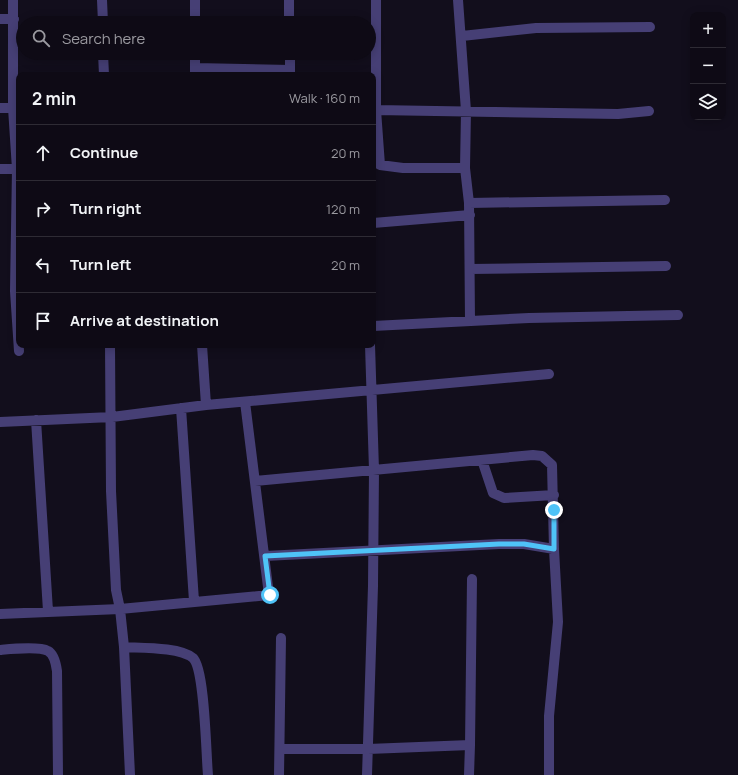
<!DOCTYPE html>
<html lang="en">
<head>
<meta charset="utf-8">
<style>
  :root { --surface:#0e0a15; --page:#17131e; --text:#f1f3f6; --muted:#9b9aa0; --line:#2e2b34 }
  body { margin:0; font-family:Manrope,sans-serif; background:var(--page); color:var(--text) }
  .controls { position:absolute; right:12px; top:12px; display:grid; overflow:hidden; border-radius:8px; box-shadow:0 2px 10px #0003 }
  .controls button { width:36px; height:36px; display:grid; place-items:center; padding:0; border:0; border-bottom:1px solid var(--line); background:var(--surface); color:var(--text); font:20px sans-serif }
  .stop { position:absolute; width:12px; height:12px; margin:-9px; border:3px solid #4fc3f7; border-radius:50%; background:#fff }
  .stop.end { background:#4fc3f7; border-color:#fff; box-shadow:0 1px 4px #0008 }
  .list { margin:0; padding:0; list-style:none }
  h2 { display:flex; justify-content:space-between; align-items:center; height:52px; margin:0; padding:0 16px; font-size:17px }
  h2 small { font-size:13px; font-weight:400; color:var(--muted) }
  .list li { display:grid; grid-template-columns:26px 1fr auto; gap:12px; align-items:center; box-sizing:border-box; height:56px; padding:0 16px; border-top:1px solid var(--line) }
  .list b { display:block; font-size:15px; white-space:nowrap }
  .list em { font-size:13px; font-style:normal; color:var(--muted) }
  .icon { flex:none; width:22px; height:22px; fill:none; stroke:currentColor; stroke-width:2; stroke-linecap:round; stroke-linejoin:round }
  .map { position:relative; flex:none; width:738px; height:775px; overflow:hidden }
  .search { position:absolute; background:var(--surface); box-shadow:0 2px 10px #0003; left:16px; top:16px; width:360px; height:44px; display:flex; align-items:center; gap:10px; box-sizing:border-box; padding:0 14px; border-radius:22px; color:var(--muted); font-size:15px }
  .panel { position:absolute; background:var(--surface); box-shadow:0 2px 10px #0003; left:16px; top:72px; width:360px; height:276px; border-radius:8px }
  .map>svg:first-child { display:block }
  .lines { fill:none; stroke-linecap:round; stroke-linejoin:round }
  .minor { stroke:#463f75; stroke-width:10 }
  .route { stroke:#4fc3f7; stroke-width:5 }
</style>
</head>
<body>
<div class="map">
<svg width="738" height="775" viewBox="0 0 738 775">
  <rect width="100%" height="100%" fill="#120e1c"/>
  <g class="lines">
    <path class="minor" d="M 13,0 L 13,108 L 17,169 L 15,291 L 19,351
      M 102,0 L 103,23
      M 289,0 L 289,23
      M 376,0 L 376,110 L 380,165 L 403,168 L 465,168
      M 458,0 L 466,111 L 465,168 L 469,203
      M 0,19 L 14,19
      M 195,23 L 195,0
      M 462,36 L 536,28 L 650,27
      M 103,53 L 104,75
      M 290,53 L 290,75
      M 195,68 L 290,70
      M 195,75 L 195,53
      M 0,108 L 13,108
      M 376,110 L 618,114 L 649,111
      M 0,169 L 17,169
      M 373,223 L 470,215
      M 470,269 L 666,266
      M 470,321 L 469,203 L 665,200
      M 373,326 L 529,318 L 678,315
      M 110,345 L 111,491 L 116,590 L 120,609 L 269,595 L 245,402
      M 202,345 L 206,405
      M 181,408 L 194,601
      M 36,420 L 48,611
      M 0,422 L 112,417 L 206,405 L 549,374
      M 482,460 L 493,493 L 504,498 L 554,495
      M 255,481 L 533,455 L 542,456 L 552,465 L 554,549 L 524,544 L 499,544 L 265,556
      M 0,614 L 120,609 L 124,647 L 130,775
      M 124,647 C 142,648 180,647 193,658 C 205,669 206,755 208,775
      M 0,650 C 11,649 39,646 48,651 C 54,654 56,664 57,671 L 58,775
      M 280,749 L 368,749 L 470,745 L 472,579
      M 279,775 L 281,638
      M 367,775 L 373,586 L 374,470 L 370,345
      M 469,775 L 470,745
      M 549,775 L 549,716 L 558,622 L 554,549"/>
  </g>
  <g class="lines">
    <path class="route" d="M 270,595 L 265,556 L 499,544 L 524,544 L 554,549 L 554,510"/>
  </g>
</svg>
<div class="controls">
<button>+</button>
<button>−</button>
<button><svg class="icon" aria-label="layers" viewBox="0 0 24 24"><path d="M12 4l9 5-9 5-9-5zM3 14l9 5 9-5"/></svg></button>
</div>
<div class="stop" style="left:270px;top:595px"></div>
<div class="stop end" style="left:554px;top:510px"></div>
<div class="search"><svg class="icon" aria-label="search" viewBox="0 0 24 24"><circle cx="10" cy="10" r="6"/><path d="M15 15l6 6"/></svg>Search here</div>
<section class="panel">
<h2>2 min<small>Walk · 160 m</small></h2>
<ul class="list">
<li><svg class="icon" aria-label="ahead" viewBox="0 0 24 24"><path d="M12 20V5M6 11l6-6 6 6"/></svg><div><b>Continue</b></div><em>20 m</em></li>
<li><svg class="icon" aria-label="right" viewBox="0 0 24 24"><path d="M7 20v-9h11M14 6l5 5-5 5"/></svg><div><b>Turn right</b></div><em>120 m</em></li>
<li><svg class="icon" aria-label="left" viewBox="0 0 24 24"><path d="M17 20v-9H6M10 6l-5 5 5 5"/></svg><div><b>Turn left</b></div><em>20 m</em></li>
<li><svg class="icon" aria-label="arrive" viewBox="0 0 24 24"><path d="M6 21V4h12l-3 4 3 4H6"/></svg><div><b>Arrive at destination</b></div></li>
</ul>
</section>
</div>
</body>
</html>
